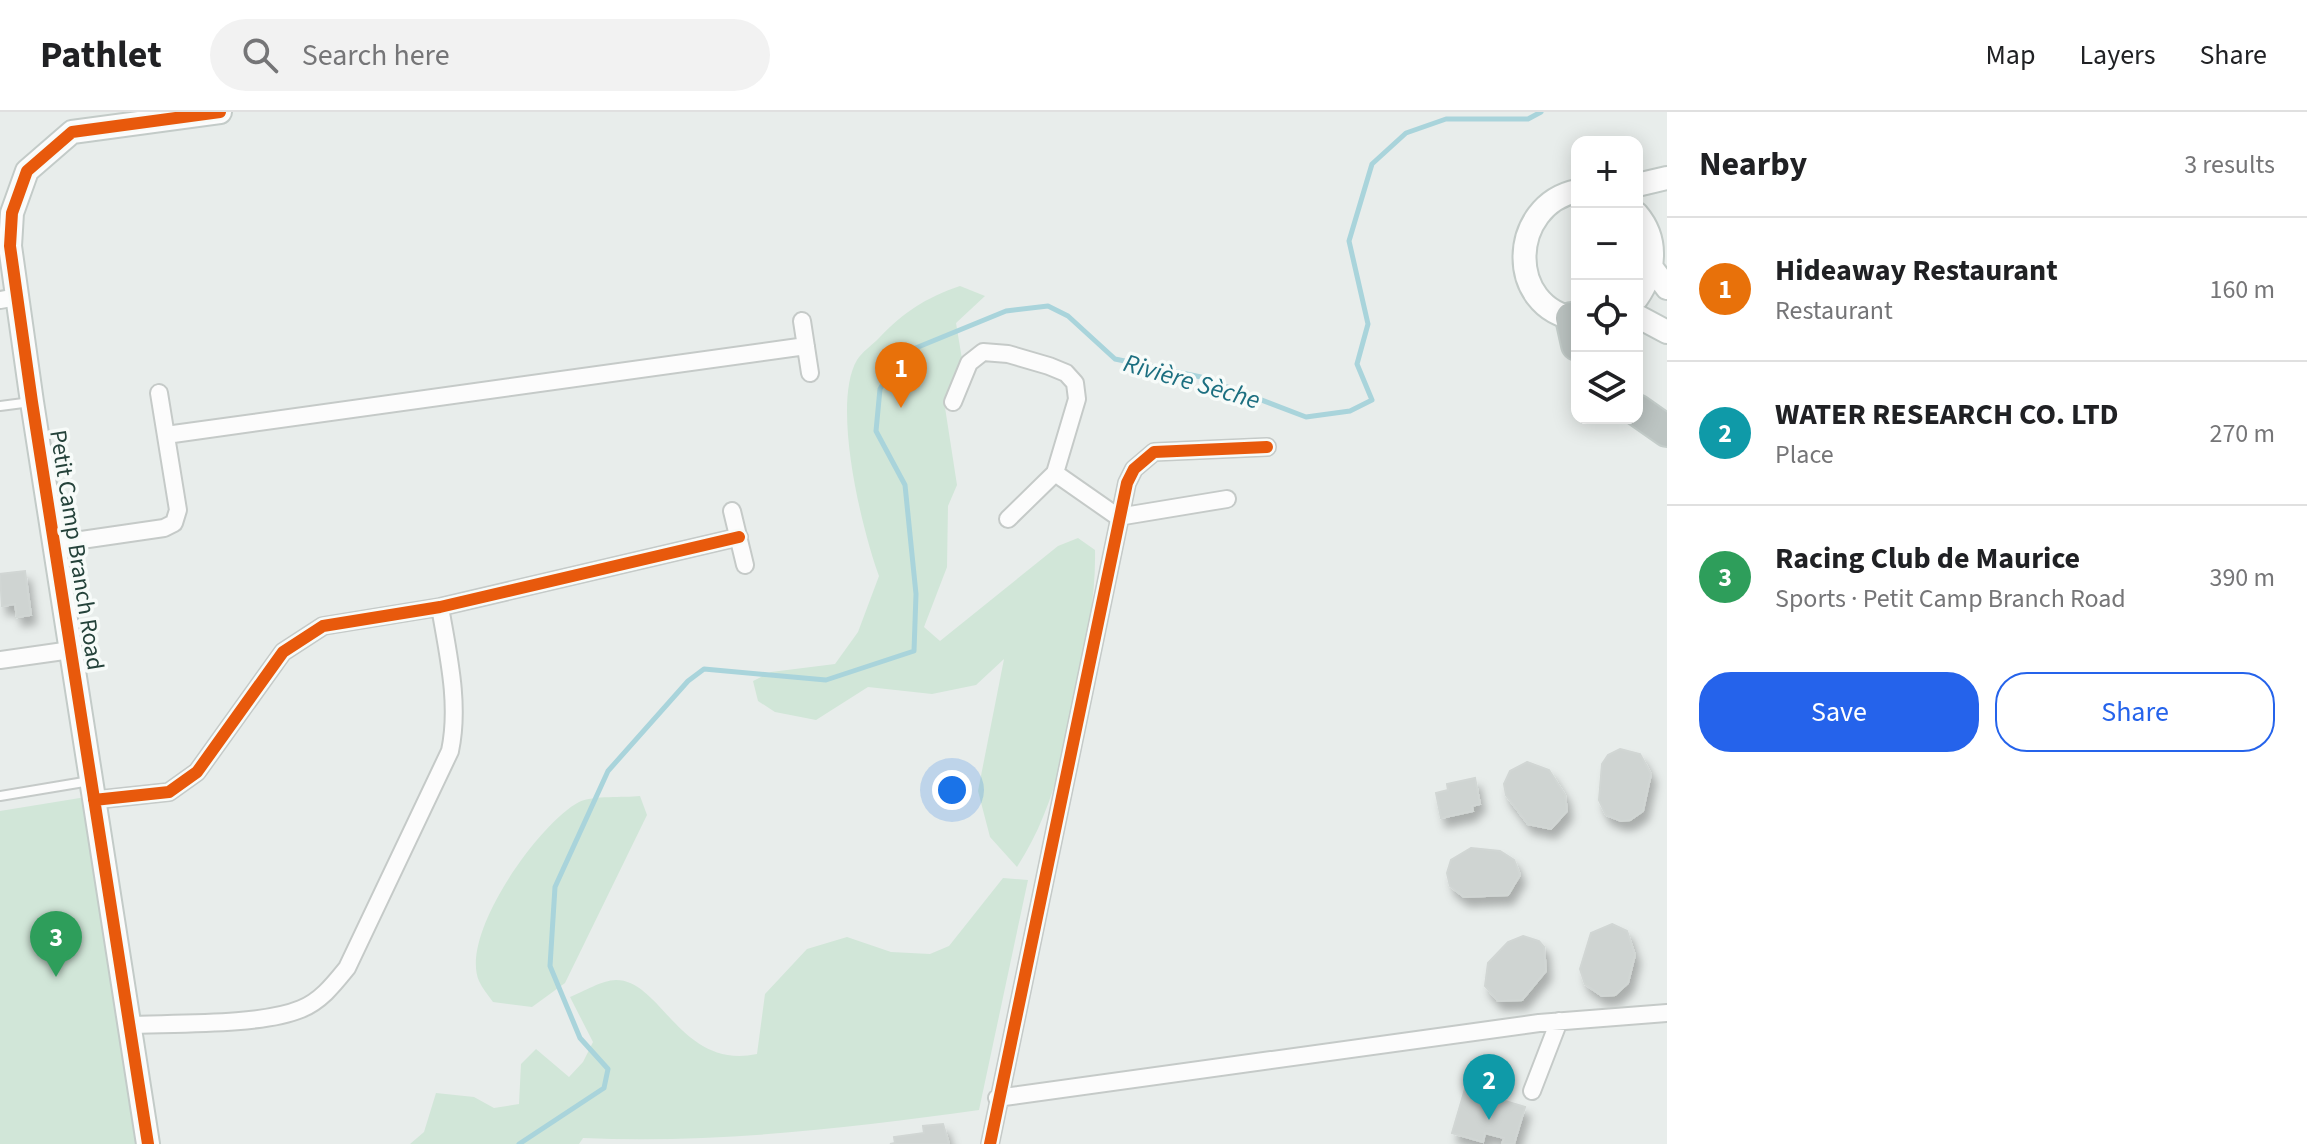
<!DOCTYPE html>
<html lang="en">
<head>
<meta charset="utf-8">
<style>
  :root { --surface:#fff; --page:#f2f2f2; --text:#202124; --muted:#757577; --line:#e0e0e0; --accent:#2563eb }
  body { margin:0; font-family:"Source Sans 3",sans-serif; background:var(--page); color:var(--text) }
  .controls { position:absolute; right:24px; top:24px; display:grid; overflow:hidden; border-radius:16px; box-shadow:0 4px 20px #0003 }
  .controls button { width:72px; height:72px; display:grid; place-items:center; padding:0; border:0; border-bottom:2px solid var(--line); background:var(--surface); color:var(--text); font:40px sans-serif }
  .you { position:absolute; left:952px; top:678px; width:28px; height:28px; margin:-20px; border:6px solid #fff; border-radius:50%; background:#1a73e8; box-shadow:0 0 0 12px #1a73e833 }
  .badge { display:grid; place-items:center; width:52px; height:52px; border-radius:50%; background:var(--accent); color:#fff; font-size:26px; font-weight:700 }
  .pin { position:absolute; translate:-50% -66px; filter:drop-shadow(0 2px 4px #0008) }
  .pin::after { content:''; position:absolute; top:42px; width:28px; height:24px; background:inherit; clip-path:polygon(0 0,100% 0,50% 100%) }
  .list { margin:0; padding:0; list-style:none }
  h2 { display:flex; justify-content:space-between; align-items:center; height:104px; margin:0; padding:0 32px; font-size:34px }
  h2 small { font-size:26px; font-weight:400; color:var(--muted) }
  .list li { display:grid; grid-template-columns:52px 1fr auto; gap:24px; align-items:center; box-sizing:border-box; height:144px; padding:0 32px; border-top:2px solid var(--line) }
  .list b { display:block; font-size:30px; white-space:nowrap }
  .list p { margin:0; font-size:26px; white-space:nowrap; color:var(--muted) }
  .list em { font-size:26px; font-style:normal; color:var(--muted) }
  .actions { display:flex; gap:16px; padding:24px 32px }
  .actions a { flex:1; padding:18px 0; border:2px solid var(--accent); border-radius:32px; text-align:center; font-size:28px; color:var(--accent) }
  .actions .main { background:var(--accent); color:#fff }
  .icon { flex:none; width:44px; height:44px; fill:none; stroke:currentColor; stroke-width:2; stroke-linecap:round; stroke-linejoin:round }
  .map { position:relative; flex:none; width:1667px; height:1032px; overflow:hidden }
  header { display:flex; align-items:center; gap:48px; box-sizing:border-box; height:112px; padding:0 40px; background:var(--surface); border-bottom:2px solid var(--line) }
  header strong { font-size:38px }
  nav { display:flex; gap:44px; margin-inline-start:auto; font-size:28px }
  .search { width:560px; height:72px; background:var(--page); display:flex; align-items:center; gap:20px; box-sizing:border-box; padding:0 28px; border-radius:44px; color:var(--muted); font-size:30px }
  main { display:flex }
  aside { flex:1; background:var(--surface) }
  .map>svg:first-child { display:block }
  .green { fill:#d1e6d8 }
  .lines { fill:none; stroke-linecap:round; stroke-linejoin:round }
  .stream { stroke:#a9d4db; stroke-width:5 }
  .building { fill:#cfd4d2; stroke:#d1d6d4; stroke-width:2; filter:url(#shadow) }
  .lane-casing { stroke:#c5cac8; stroke-width:12 }
  .street-casing { stroke:#c5cac8; stroke-width:20 }
  .secondary-casing { stroke:#c3cbc8; stroke-width:26 }
  .highway-casing { stroke:#c3ccc9; stroke-width:34 }
  .lane { stroke:#fcfcfc; stroke-width:8 }
  .street { stroke:#fcfcfc; stroke-width:16 }
  .secondary { stroke:#fcfcfc; stroke-width:22 }
  .highway { stroke:#bcc4c2; stroke-width:30 }
  .cycleway-casing { stroke:#f7fbf9; stroke-width:17 }
  .cycleway { stroke:#e8590c; stroke-width:12 }
  .labels { text-anchor:middle; stroke-width:7; stroke-linejoin:round; paint-order:stroke }
  .street-label { font-size:24px; fill:#24423a; stroke:#f7fbf9 }
  .water-label { font-size:26px; font-style:italic; fill:#1c6f80; stroke:#f7fbf9 }
</style>
</head>
<body>
<header>
<strong>Pathlet</strong>
<div class="search"><svg class="icon" aria-label="search" viewBox="0 0 24 24"><circle cx="10" cy="10" r="6"/><path d="M15 15l6 6"/></svg>Search here</div>
<nav><a>Map</a><a>Layers</a><a>Share</a></nav>
</header>
<main>
<div class="map">
<svg width="1667" height="1032" viewBox="0 0 1667 1032">
  <defs>
    <filter id="shadow"><feDropShadow dx="5" dy="9" stdDeviation="4" flood-color="#0004"/></filter>
  </defs>
  <rect width="100%" height="100%" fill="#e8edeb"/>
  <path class="green" d="M 960,174 L 985,184 L 956,211 L 963,253 L 944,289 L 957,373 L 948,394 L 947,455 L 924,515 L 940,529 L 1058,434 L 1078,426 L 1095,438 C 1096,484 1087,526 1078,571 C 1065,637 1054,698 1017,755 L 990,725 L 978,679 L 1004,547 L 976,573 L 932,582 L 868,575 L 816,608 L 775,600 L 758,589 L 753,569 L 771,560 L 835,552 L 858,520 L 879,464 C 862,418 831,292 857,248 C 862,240 872,233 879,226 C 904,200 925,186 960,174 Z
    M 640,684 L 647,703 L 565,871 L 532,895 L 493,890 C 488,883 482,876 479,869 C 459,823 539,711 579,690 C 594,683 623,686 640,684 Z
    M 86,685 L 136,1032 L 0,1032 L 0,699 Z
    M 1003,766 L 1028,768 L 979,998 C 848,1016 716,1032 583,1026 L 579,1032 L 410,1032 L 424,1020 L 436,981 L 474,985 L 494,996 L 519,992 L 521,952 L 536,937 L 569,965 L 583,950 L 593,930 L 570,885 C 583,880 602,868 616,868 C 662,868 680,958 757,942 L 765,882 L 807,837 L 847,825 L 891,840 L 930,842 L 949,834 Z"/>
  <g class="lines">
    <path class="stream" d="M 519,1032 L 604,976 L 608,957 L 580,926 L 550,854 L 555,775 L 608,659 L 688,569 L 704,557 L 826,568 L 914,539 L 916,482 L 905,373 L 876,319 L 880,277 L 901,242 L 1006,199 L 1048,194 L 1068,204 L 1115,247 L 1201,265 L 1306,305 L 1350,299 L 1372,288 L 1357,252 L 1368,212 L 1349,129 L 1372,52 L 1406,21 L 1446,7 L 1528,7 L 1541,0"/>
  </g>
  <path class="building" d="M 25,459 L 31,503 L 17,505 L 15,492 L 2,494 L 0,462 Z
    M 1620,637 L 1640,642 L 1651,662 L 1643,699 L 1630,708 L 1621,709 L 1606,703 L 1599,688 L 1602,652 L 1608,643 Z
    M 1527,650 L 1549,658 L 1565,683 L 1567,699 L 1551,717 L 1528,712 L 1506,683 L 1504,672 L 1510,659 Z
    M 1475,666 L 1480,692 L 1472,694 L 1473,699 L 1441,706 L 1436,681 L 1448,678 L 1447,672 Z
    M 1471,736 L 1500,739 L 1514,748 L 1520,763 L 1508,783 L 1464,785 L 1450,774 L 1447,761 L 1451,748 Z
    M 1612,812 L 1627,819 L 1635,843 L 1628,871 L 1615,883 L 1602,884 L 1585,872 L 1580,857 L 1591,821 Z
    M 1523,824 L 1539,829 L 1544,835 L 1546,859 L 1522,888 L 1498,889 L 1485,874 L 1488,851 L 1508,830 Z
    M 1465,977 L 1525,995 L 1514,1032 L 1502,1032 L 1504,1026 L 1485,1021 L 1483,1030 L 1452,1021 Z
    M 943,1012 L 949,1032 L 890,1032 L 895,1031 L 894,1025 L 924,1021 L 923,1014 Z"/>
  <g class="lines">
    <defs>
      <path id="lane" d="M 0,294 L 31,290
        M 0,684 L 90,669"/>
      <path id="street" d="M 0,188 L 17,185
        M 802,209 L 810,261
        M 953,290 L 969,251 L 983,240 L 1008,242 L 1049,254 L 1066,261 L 1075,271 L 1077,287 L 1055,361 L 1008,407
        M 166,323 L 806,234
        M 1055,361 L 1118,405 L 1227,387
        M 732,399 L 745,453
        M 54,432 L 164,416 L 174,411 L 178,398 L 159,281
        M 0,548 L 71,538
        M 94,688 L 169,680 L 197,660 L 283,540 L 323,514 L 440,495 L 739,425
        M 127,913 C 173,911 260,914 301,897 C 321,889 334,872 347,856 L 450,639 C 460,592 448,542 440,495
        M 1532,979 L 1559,909
        M 997,986 L 1539,911 L 1667,901
        M 990,1032 L 1127,371 L 1134,357 L 1154,340 L 1267,335"/>
      <path id="secondary" d="M 1637,73 L 1667,66
        M 1577,79 C 1509,93 1505,196 1577,207
        M 1637,102 C 1659,128 1655,160 1637,186
        M 1652,156 L 1667,176
        M 1637,204 L 1667,220
        M 148,1032 L 32,290 L 10,134 L 12,101 L 27,59 L 72,20 L 220,0"/>
      <path id="highway" d="M 1571,206 L 1577,233
        M 1637,298 L 1667,319"/>
    </defs>
    <use href="#lane" class="lane-casing"/>
    <use href="#street" class="street-casing"/>
    <use href="#secondary" class="secondary-casing"/>
    <use href="#highway" class="highway-casing"/>
    <use href="#lane" class="lane"/>
    <use href="#street" class="street"/>
    <use href="#secondary" class="secondary"/>
    <use href="#highway" class="highway"/>
    <defs>
      <path id="cycleway" d="M 94,688 L 169,680 L 197,660 L 283,540 L 323,514 L 440,495 L 739,425
        M 148,1032 L 32,290 L 10,134 L 12,101 L 27,59 L 72,20 L 220,0
        M 990,1032 L 1127,371 L 1134,357 L 1154,340 L 1267,335"/>
    </defs>
    <use href="#cycleway" class="cycleway-casing"/>
    <use href="#cycleway" class="cycleway"/>
  </g>
  <g class="labels">
    <g class="street-label">
      <text transform="translate(77 438) rotate(81)" y="8">Petit Camp Branch Road</text>
    </g>
    <g class="water-label">
      <text transform="translate(1192 269) rotate(16)" y="9">Rivière Sèche</text>
    </g>
  </g>
</svg>
<div class="controls">
<button>+</button>
<button>−</button>
<button><svg class="icon" aria-label="locate" viewBox="0 0 24 24"><circle cx="12" cy="12" r="6"/><path d="M12 2v4M12 18v4M2 12h4M18 12h4"/></svg></button>
<button><svg class="icon" aria-label="layers" viewBox="0 0 24 24"><path d="M12 4l9 5-9 5-9-5zM3 14l9 5 9-5"/></svg></button>
</div>
<div class="you"></div>
<div class="pin badge" style="left:901px;top:296px;background:#e8710a">1</div>
<div class="pin badge" style="left:1489px;top:1008px;background:#0f9aa8">2</div>
<div class="pin badge" style="left:56px;top:865px;background:#2e9e5b">3</div>
</div>
<aside>
<h2>Nearby<small>3 results</small></h2>
<ul class="list">
<li><span class="badge" style="background:#e8710a">1</span><div><b>Hideaway Restaurant</b><p>Restaurant</p></div><em>160 m</em></li>
<li><span class="badge" style="background:#0f9aa8">2</span><div><b>WATER RESEARCH CO. LTD</b><p>Place</p></div><em>270 m</em></li>
<li><span class="badge" style="background:#2e9e5b">3</span><div><b>Racing Club de Maurice</b><p>Sports · Petit Camp Branch Road</p></div><em>390 m</em></li>
</ul>
<div class="actions"><a class="main">Save</a><a>Share</a></div>
</aside>
</main>
</body>
</html>
